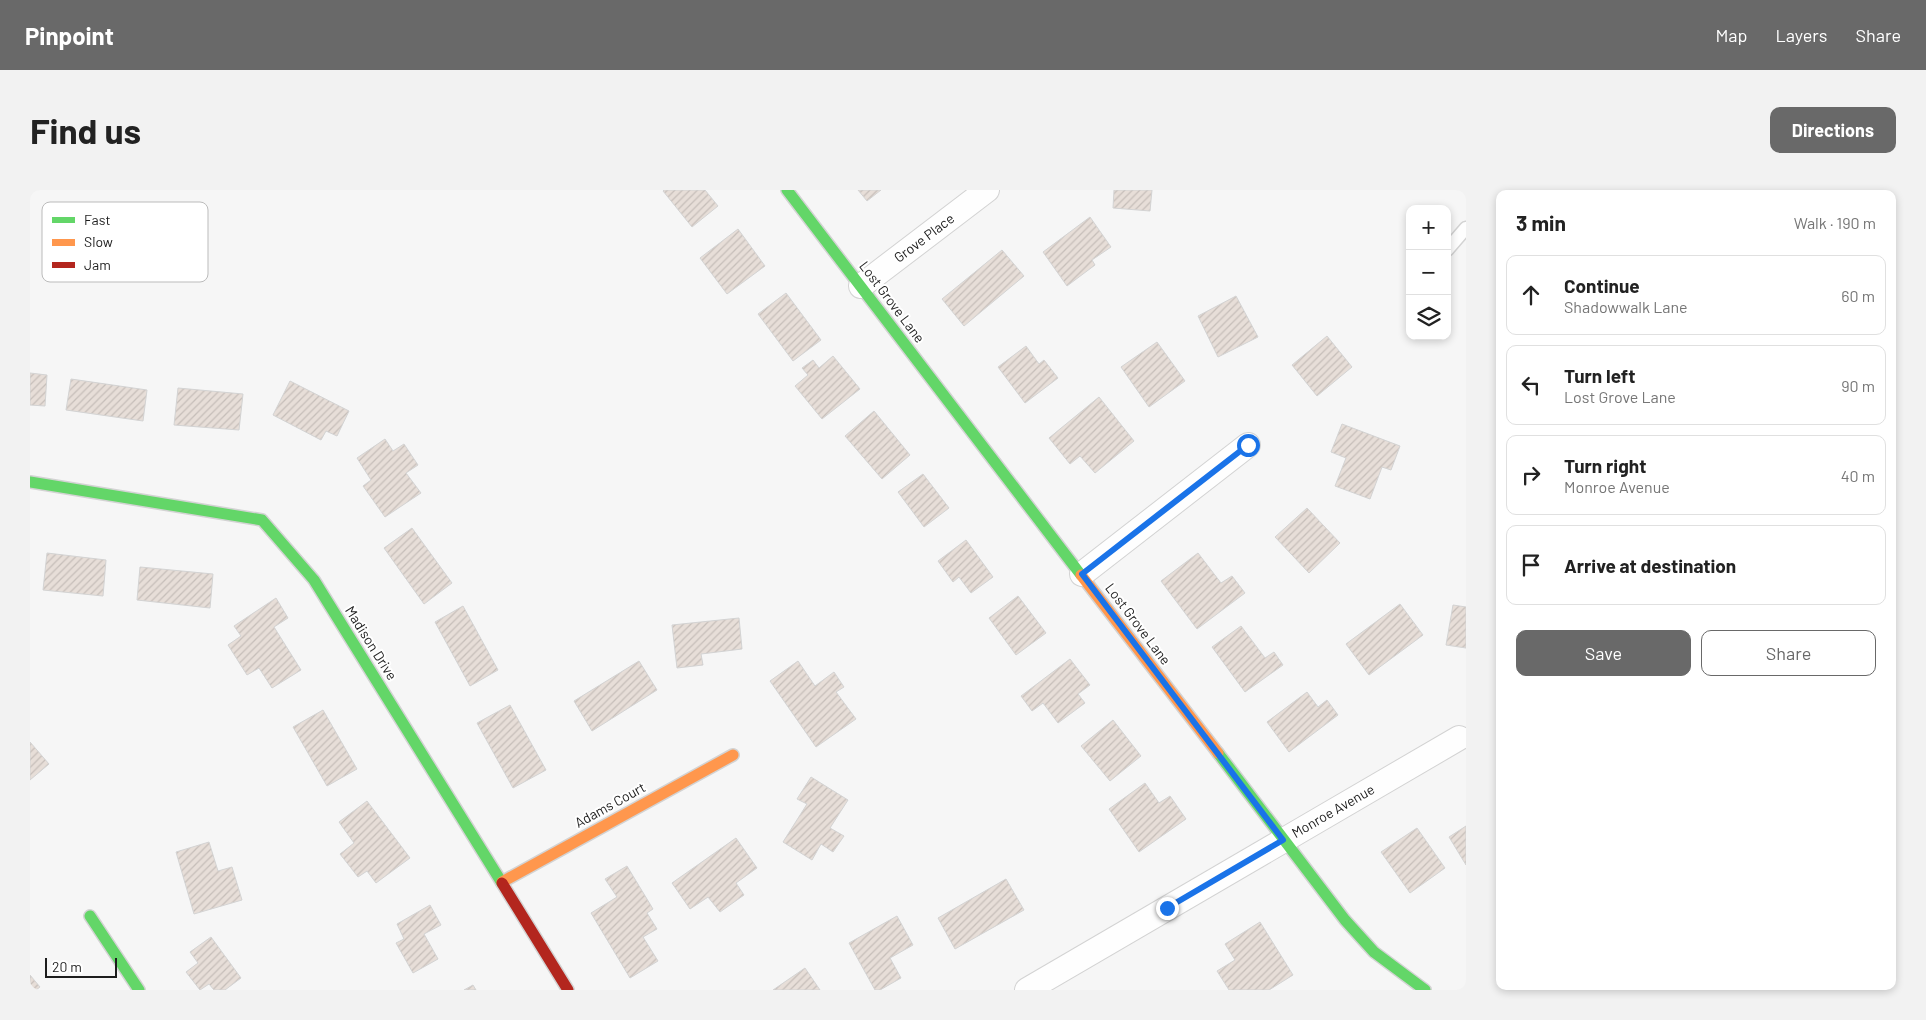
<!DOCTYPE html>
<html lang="en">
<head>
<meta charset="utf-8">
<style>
  :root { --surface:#fff; --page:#f2f2f2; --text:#222; --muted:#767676; --line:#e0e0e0; --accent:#696969 }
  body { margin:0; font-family:Barlow,sans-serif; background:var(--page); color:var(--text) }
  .controls { position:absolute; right:15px; top:15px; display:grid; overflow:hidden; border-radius:10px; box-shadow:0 2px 8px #0003 }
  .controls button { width:45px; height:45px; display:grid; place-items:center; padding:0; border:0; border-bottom:1px solid var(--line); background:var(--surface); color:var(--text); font:25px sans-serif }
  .scale { position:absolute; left:15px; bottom:12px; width:72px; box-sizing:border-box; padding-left:5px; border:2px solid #1d1d1d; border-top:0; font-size:14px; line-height:18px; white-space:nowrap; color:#1d1d1d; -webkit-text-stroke:4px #fff; paint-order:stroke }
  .stop { position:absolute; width:15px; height:15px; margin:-11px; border:4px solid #1a73e8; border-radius:50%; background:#fff }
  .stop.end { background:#1a73e8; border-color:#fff; box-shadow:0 1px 5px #0008 }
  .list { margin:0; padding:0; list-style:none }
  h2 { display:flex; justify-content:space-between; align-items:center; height:65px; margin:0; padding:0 20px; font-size:21px }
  h2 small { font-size:16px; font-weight:400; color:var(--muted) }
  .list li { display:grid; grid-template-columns:32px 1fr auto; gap:15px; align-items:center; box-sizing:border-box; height:80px; margin:0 10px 10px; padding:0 10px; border:1px solid var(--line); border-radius:10px }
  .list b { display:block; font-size:19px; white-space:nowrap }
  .list p { margin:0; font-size:16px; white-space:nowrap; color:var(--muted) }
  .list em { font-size:16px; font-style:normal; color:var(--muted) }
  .actions { display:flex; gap:10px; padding:15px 20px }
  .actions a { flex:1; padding:11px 0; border:1px solid var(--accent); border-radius:10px; text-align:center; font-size:18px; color:var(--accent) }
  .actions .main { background:var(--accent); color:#fff }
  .icon { flex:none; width:28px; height:28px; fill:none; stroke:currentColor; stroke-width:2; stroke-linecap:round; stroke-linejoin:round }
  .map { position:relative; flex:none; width:1436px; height:800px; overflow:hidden; border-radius:10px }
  header { display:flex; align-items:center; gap:30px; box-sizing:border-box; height:70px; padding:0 25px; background:var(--accent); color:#fff }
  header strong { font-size:24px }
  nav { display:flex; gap:28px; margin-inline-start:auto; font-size:18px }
  .intro { display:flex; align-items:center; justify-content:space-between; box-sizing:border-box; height:120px; padding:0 30px }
  h1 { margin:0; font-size:35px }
  .button { padding:12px 22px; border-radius:10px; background:var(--accent); color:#fff; font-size:18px; font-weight:700 }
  main { display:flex; gap:30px; padding:0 30px }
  aside { flex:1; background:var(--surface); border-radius:10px; box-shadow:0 2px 8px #0003 }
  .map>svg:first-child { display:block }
  .building { fill:url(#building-hatch); stroke:#d3d3d3 }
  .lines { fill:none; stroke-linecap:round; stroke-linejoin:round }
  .lane-casing { stroke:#d3d3d3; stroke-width:15 }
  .street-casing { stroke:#d3d3d3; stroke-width:26 }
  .fast-casing { stroke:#d3d3d3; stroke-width:14 }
  .slow-casing { stroke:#d3d3d3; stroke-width:14 }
  .jam-casing { stroke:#d3d3d3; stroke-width:14 }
  .lane { stroke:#fefefe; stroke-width:12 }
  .street { stroke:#fefefe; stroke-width:24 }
  .fast { stroke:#63d668; stroke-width:11 }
  .slow { stroke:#ff974d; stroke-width:11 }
  .jam { stroke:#b3261e; stroke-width:11 }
  .route { stroke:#1a73e8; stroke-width:6 }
  .labels { text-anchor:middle; stroke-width:4; stroke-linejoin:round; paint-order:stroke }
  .street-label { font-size:14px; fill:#1d1d1d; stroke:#fff }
  .key { fill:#fff; stroke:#bbb; stroke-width:1 }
  .key-label { font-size:14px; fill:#1d1d1d }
</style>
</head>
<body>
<header>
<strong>Pinpoint</strong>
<nav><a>Map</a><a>Layers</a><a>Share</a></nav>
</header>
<div class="intro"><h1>Find us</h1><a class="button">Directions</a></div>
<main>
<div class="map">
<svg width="1436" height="800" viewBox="0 0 1436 800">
  <defs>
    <pattern id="building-hatch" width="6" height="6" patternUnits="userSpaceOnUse" patternTransform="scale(1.25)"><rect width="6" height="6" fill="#e7ded8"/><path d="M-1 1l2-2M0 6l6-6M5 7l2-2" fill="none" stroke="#c6beb9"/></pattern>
  </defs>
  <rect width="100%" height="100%" fill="#f6f6f6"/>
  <path class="building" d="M 634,0 L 675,0 L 688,16 L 662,37 L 633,1 Z
    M 828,0 L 851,0 L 837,11 Z
    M 1084,0 L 1122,0 L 1120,21 L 1083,18 Z
    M 1060,27 L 1081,57 L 1062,70 L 1065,75 L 1037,96 L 1013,62 Z
    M 708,39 L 735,76 L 697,104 L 670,68 Z
    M 972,60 L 994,86 L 934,136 L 912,109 Z
    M 756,103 L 791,150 L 763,171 L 728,124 Z
    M 1206,106 L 1228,147 L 1188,167 L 1168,126 Z
    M 1297,146 L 1322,177 L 1287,206 L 1262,175 Z
    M 1127,152 L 1155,191 L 1119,217 L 1091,177 Z
    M 996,156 L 1009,174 L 1014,170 L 1028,188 L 995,213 L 968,177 Z
    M 803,166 L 830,199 L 792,229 L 765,196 L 778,185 L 772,178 L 783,170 L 789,178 Z
    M 0,183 L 17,185 L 15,216 L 0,215 Z
    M 41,189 L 117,200 L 113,231 L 36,220 Z
    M 260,191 L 319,221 L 307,246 L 296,241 L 291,250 L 243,225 Z
    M 148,198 L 213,204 L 209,240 L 144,235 Z
    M 1069,207 L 1104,251 L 1065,283 L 1050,266 L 1040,274 L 1019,248 Z
    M 844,221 L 880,265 L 852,289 L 815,246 Z
    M 1312,234 L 1370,256 L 1361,280 L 1352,277 L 1340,309 L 1305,296 L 1316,268 L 1301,262 Z
    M 355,249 L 363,261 L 374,254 L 388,275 L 376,283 L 391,303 L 355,327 L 333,296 L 341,290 L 327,268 Z
    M 893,284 L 919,318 L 894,337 L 868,302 Z
    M 1277,318 L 1310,353 L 1279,383 L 1245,347 Z
    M 382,338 L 422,393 L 394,414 L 354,358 Z
    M 936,350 L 963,387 L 941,403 L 929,387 L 923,392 L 908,371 Z
    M 17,363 L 76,370 L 73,406 L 13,400 Z
    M 1168,363 L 1191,393 L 1202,386 L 1215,403 L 1167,439 L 1131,391 Z
    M 110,377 L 183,384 L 180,418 L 107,410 Z
    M 988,406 L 1016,443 L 986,465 L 959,428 Z
    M 246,408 L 258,428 L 244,437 L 271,480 L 242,498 L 229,478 L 217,485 L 198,455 L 211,446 L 204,436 Z
    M 1370,414 L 1393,445 L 1339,485 L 1316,454 Z
    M 1423,415 L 1436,417 L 1436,458 L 1416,455 Z
    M 433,416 L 468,480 L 440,496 L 405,432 Z
    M 709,428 L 712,459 L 671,464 L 673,475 L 647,478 L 642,435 Z
    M 1211,436 L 1235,468 L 1244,462 L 1253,475 L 1215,502 L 1182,457 Z
    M 1040,469 L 1060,495 L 1048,504 L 1055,513 L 1028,533 L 1013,513 L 1002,521 L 991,506 Z
    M 609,471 L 627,500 L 562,541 L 544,511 Z
    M 768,471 L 785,496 L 804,482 L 814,497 L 806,502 L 826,529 L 786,557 L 740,491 Z
    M 1277,502 L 1288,517 L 1297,510 L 1308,525 L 1259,562 L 1237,532 Z
    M 480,515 L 516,580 L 483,598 L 447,533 Z
    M 293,520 L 327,579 L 297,596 L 263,537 Z
    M 1083,530 L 1111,566 L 1080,591 L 1051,556 Z
    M 0,552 L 19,574 L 0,590 Z
    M 781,587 L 818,610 L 800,638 L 814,646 L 803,662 L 791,654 L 782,670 L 753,652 L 777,614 L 767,609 Z
    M 1115,593 L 1129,613 L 1140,606 L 1156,629 L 1109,662 L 1079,619 Z
    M 337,611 L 380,668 L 346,693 L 337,681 L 328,687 L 310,664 L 324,653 L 309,632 Z
    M 1436,636 L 1436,675 L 1419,647 Z
    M 1387,638 L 1415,678 L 1380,703 L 1351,662 Z
    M 706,648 L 727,678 L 706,693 L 714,705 L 690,722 L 678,707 L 660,719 L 642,693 Z
    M 179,652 L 188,681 L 202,677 L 212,710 L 164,724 L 146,662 Z
    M 597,676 L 623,719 L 617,723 L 627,739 L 613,747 L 628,771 L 600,788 L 561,723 L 587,707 L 575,689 Z
    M 976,689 L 994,720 L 925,759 L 908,728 Z
    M 400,715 L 411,735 L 394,744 L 408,769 L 383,783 L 366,753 L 374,749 L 367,734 Z
    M 867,726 L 883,755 L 860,768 L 871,788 L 850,800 L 845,800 L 819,753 Z
    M 1230,732 L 1263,785 L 1239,800 L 1199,800 L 1187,781 L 1205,770 L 1195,754 Z
    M 181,747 L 211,788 L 195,800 L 184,800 L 179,794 L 170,800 L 156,782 L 168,773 L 160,762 Z
    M 775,778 L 790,800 L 743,800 Z
    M 0,785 L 10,797 L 6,800 L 0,800 Z
    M 443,795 L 446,800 L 434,800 Z"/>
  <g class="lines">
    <defs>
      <path id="lane" d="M 1417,60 L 1436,38"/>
      <path id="street" d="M 831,96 L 957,0
        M 1052,384 L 1218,255
        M 997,800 L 1429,548"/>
      <path id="fast" d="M 757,0 L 1051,385
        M 0,292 L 232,330 L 284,390 L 472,693
        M 1188,563 L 1315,730 L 1344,762 L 1395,800
        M 60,726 L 109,800"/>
      <path id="slow" d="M 1051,385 L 1188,563
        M 472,692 L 703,565"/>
      <path id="jam" d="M 472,693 L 538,800"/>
    </defs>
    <use href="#lane" class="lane-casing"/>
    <use href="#street" class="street-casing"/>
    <use href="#fast" class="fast-casing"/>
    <use href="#slow" class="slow-casing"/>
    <use href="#jam" class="jam-casing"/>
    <use href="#lane" class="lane"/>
    <use href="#street" class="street"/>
    <use href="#fast" class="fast"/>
    <use href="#slow" class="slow"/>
    <use href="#jam" class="jam"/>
  </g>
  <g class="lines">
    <path class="route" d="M 1137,718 L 1253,650 L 1052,384 L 1218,255"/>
  </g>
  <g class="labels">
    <g class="street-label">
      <text transform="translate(894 48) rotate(-37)" y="5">Grove Place</text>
      <text transform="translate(862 112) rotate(53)" y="5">Lost Grove Lane</text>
      <text transform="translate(1108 434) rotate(53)" y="5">Lost Grove Lane</text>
      <text transform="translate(341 453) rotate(58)" y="5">Madison Drive</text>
      <text transform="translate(580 615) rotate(-29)" y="5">Adams Court</text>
      <text transform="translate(1303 621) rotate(-30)" y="5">Monroe Avenue</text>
    </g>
  </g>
  <rect x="12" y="12" width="166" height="80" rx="8" class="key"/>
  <rect x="22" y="27" width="23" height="6" fill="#63d668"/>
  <rect x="22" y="49" width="23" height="7" fill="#ff974d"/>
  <rect x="22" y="72" width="23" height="6" fill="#b3261e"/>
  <g class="key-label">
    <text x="54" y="35">Fast</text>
    <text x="54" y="57">Slow</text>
    <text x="54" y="80">Jam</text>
  </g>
</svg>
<div class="controls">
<button>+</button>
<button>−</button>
<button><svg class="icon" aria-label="layers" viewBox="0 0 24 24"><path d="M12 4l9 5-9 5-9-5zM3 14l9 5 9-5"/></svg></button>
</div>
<div class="scale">20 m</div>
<div class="stop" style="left:1218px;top:255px"></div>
<div class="stop end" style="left:1137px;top:718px"></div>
</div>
<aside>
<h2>3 min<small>Walk · 190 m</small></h2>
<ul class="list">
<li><svg class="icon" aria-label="ahead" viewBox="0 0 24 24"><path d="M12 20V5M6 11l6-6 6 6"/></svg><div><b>Continue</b><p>Shadowwalk Lane</p></div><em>60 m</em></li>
<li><svg class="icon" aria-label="left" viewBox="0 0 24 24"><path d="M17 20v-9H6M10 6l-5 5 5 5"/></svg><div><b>Turn left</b><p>Lost Grove Lane</p></div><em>90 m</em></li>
<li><svg class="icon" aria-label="right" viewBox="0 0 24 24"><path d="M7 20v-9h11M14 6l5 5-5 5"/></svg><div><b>Turn right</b><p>Monroe Avenue</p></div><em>40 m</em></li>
<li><svg class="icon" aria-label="arrive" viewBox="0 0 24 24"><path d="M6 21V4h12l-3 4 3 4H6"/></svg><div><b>Arrive at destination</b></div></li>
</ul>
<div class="actions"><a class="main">Save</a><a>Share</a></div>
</aside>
</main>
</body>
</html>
